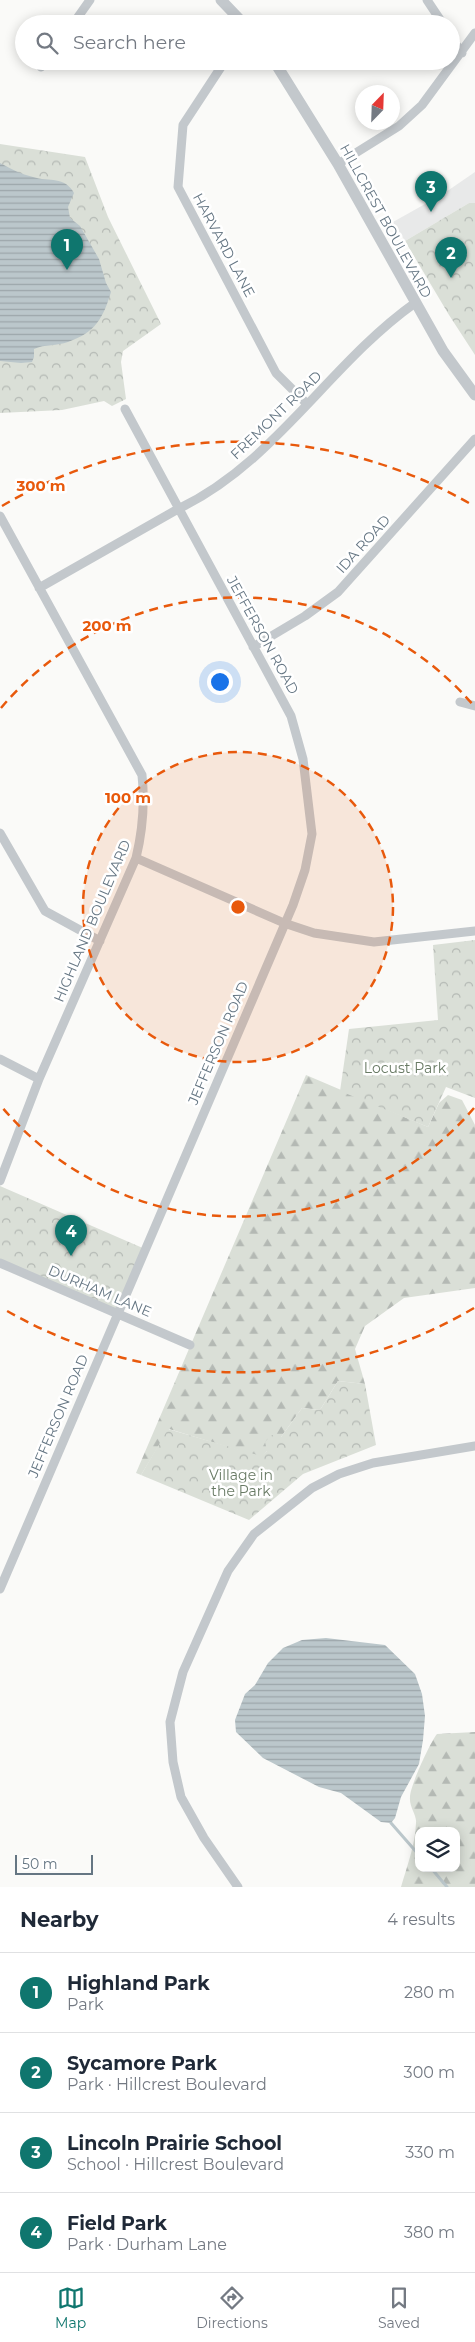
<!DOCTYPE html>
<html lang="en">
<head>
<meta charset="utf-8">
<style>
  :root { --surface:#fff; --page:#f6f6f7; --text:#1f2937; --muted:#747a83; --line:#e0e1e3; --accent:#0f766e }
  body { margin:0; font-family:Montserrat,sans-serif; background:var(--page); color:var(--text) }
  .controls { position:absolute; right:15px; bottom:15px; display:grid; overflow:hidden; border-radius:10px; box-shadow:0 2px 12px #0003 }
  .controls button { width:45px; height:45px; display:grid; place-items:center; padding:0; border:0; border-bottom:1px solid var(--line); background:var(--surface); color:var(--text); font:25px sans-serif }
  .compass { position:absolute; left:355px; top:85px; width:45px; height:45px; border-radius:50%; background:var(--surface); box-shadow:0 2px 12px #0003; rotate:23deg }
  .scale { position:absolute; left:15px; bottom:12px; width:78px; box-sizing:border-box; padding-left:5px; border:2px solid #657683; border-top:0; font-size:14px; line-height:18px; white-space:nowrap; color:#657683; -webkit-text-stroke:4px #fff; paint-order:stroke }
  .you { position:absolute; left:219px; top:681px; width:18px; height:18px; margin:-12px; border:4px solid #fff; border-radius:50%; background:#1a73e8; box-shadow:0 0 0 8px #1a73e833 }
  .badge { display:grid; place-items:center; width:32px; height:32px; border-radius:50%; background:var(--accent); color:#fff; font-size:16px; font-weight:700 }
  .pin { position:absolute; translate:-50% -41px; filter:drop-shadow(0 1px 2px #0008) }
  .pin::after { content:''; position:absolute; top:26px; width:18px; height:15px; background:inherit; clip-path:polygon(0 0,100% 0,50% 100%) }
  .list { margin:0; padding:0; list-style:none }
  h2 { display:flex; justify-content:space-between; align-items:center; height:65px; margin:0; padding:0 20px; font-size:21px }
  h2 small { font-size:16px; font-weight:400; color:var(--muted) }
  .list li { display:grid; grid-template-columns:32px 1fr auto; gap:15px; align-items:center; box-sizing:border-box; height:80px; padding:0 20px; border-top:1px solid var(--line) }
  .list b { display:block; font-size:19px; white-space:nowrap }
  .list p { margin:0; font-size:16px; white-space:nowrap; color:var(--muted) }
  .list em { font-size:16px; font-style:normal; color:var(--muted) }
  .icon { flex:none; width:28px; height:28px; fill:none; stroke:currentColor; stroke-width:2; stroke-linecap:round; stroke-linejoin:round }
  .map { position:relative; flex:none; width:475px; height:1887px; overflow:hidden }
  .search { position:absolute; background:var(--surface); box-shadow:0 2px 12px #0003; left:15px; right:15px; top:15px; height:55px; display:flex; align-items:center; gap:12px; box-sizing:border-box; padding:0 18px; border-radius:28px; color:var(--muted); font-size:19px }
  .sheet { height:385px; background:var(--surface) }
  nav { display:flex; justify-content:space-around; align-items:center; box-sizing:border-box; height:70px; border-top:1px solid var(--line); background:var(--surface); font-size:14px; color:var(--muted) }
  nav a { display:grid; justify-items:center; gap:2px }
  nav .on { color:var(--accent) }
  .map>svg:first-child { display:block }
  .built { fill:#e8e9e9 }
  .forest { fill:url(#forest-firs); fill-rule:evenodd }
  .park { fill:url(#park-crowns) }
  .water { fill:url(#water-rules) }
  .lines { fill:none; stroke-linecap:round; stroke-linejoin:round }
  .stream { stroke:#bbc7cb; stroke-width:3 }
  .minor { stroke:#c3c8cc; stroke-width:9 }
  .tertiary { stroke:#c3c8cc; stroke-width:11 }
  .ring { fill:none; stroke:#e8590c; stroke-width:2.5; stroke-dasharray:9 6 }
  .labels { text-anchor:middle; stroke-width:5; stroke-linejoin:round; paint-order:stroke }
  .street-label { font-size:14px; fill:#657683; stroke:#fff }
  .park-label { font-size:14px; fill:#687a64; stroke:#fff }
  .centre { fill:#e8590c; stroke:#fff; stroke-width:2.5 }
  .ring-label { font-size:15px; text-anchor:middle; font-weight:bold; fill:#e8590c; stroke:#fff; stroke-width:5; stroke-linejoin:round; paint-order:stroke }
</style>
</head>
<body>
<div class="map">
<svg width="475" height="1887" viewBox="0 0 475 1887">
  <defs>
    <pattern id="forest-firs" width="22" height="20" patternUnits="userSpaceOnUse" patternTransform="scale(1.25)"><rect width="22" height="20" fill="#dadfd7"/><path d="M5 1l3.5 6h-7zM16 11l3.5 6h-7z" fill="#b4b9b4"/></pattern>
    <pattern id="park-crowns" width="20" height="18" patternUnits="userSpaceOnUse" patternTransform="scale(1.25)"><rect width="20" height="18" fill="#dadfd7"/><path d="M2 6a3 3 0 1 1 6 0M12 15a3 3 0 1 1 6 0" fill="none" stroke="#b4b9b4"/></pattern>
    <pattern id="water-rules" width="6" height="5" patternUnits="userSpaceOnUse" patternTransform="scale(1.25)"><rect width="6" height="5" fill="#bbc7cb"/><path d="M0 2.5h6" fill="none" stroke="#9ca6aa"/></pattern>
  </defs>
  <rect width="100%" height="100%" fill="#fafaf8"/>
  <path class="built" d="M 475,172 L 475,203 L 469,203 L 405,241 L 393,222 L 443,194 Z"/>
  <path class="forest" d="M 306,1075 L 428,1127 L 439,1103 L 448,1095 L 462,1100 L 475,1125 L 475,1288 L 404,1298 L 365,1326 L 355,1349 L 365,1384 L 338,1381 L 320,1410 L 302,1408 L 281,1437 L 261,1457 L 169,1429 L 141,1475 L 136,1473 Z
    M 475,1732 L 475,1887 L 401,1887 C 407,1866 415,1846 416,1823 C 417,1815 409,1807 410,1797 C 410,1786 430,1743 437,1734 ZM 419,1831 L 456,1831 L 456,1868 L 419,1868 Z"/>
  <path class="park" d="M 0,144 L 85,157 L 108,217 L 161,324 L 123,351 L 121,362 L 126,399 L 112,406 L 104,401 L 62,410 L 0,413 Z
    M 469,203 L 475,203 L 475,355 L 449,315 L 405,241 Z
    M 475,940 L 475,1098 L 446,1087 L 428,1127 L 340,1091 L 349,1029 L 438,1020 L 433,945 Z
    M 0,1186 L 145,1249 L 117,1312 L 0,1263 Z
    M 338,1381 L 365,1384 L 376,1445 L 303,1474 L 249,1520 L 141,1475 L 168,1429 L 261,1456 L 267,1451 L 265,1442 L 271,1435 L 281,1437 L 302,1408 L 320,1410 Z"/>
  <path class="water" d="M 0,163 C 11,169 21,174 33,177 C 49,182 65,176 74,193 L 68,207 L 70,218 L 80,226 L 99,259 L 106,283 L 111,292 C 103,318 96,332 68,342 C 57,346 45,344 34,349 L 34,357 L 32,362 L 21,363 L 0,361 Z
    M 326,1638 L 385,1645 L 415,1674 L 422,1694 L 425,1716 L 423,1740 L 419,1764 L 401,1797 L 395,1818 L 391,1823 L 381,1822 L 341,1793 L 319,1787 L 263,1758 L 236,1732 L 235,1720 L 245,1694 L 255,1685 L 268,1663 L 283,1648 L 302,1640 Z"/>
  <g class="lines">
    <path class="stream" d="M 391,1823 L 419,1855
      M 431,1868 L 447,1887"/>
    <path class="minor" d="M 427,0 L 443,24
      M 73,24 L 90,0
      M 451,37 L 462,53
      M 225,61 L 183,125 L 178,187 L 276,373 L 307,404
      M 41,67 L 46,61
      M 338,164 L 399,126 L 422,105 L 475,33
      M 0,516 L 142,775 C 145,804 143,829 136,858 L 39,1079 L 0,1181
      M 39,588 L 178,509 C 275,463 329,364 415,303
      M 253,647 L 305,616 L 338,592 L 475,439
      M 460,702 L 475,706
      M 0,833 L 45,911 L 100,941
      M 136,858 L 284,923 L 314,933 L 374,942 L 475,931
      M 0,1059 L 39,1079
      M 0,1263 L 190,1345
      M 0,1589 L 293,905 L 305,870 L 312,834 L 303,759 L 291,716 L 125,409
      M 238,1887 L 204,1838 L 181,1797 L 173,1762 L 170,1722 L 183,1672 L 228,1571 L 254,1534 L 312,1488 L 339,1474 L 373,1463 L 475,1446"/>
    <path class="tertiary" d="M 221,0 L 244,24
      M 274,61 L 338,164 L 443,351 L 475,395"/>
  </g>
  <circle cx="238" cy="907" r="155" fill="#e8590c" fill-opacity=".12"/>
  <g class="ring">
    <circle cx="238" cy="907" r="155"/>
    <path d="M474 1108A310 310 0 0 1 1 1106M1 708A310 310 0 0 1 474 706"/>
    <path d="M474 1308A465 465 0 0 1 2 1308M2 506A465 465 0 0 1 474 506"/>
  </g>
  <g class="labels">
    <g class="street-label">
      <text transform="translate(386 221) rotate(61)" y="5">HILLCREST BOULEVARD</text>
      <text transform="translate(224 245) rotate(62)" y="5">HARVARD LANE</text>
      <text transform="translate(276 415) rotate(-44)" y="5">FREMONT ROAD</text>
      <text transform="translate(363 544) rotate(-48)" y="5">IDA ROAD</text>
      <text transform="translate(263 635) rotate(61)" y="5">JEFFERSON ROAD</text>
      <text transform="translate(92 921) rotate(-67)" y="5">HIGHLAND BOULEVARD</text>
      <text transform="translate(218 1043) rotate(-67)" y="5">JEFFERSON ROAD</text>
      <text transform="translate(100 1291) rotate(23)" y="5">DURHAM LANE</text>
      <text transform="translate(58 1416) rotate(-67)" y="5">JEFFERSON ROAD</text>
    </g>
    <g class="park-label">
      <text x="405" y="1073">Locust Park</text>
      <text x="241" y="1480">Village in<tspan x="241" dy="16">the Park</tspan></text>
    </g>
  </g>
  <circle cx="238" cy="907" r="8" class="centre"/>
  <g class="ring-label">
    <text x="41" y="491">300 m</text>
    <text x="107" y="631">200 m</text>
    <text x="128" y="803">100 m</text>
  </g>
</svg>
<div class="controls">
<button><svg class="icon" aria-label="layers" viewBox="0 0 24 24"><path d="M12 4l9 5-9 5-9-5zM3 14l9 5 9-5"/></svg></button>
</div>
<svg class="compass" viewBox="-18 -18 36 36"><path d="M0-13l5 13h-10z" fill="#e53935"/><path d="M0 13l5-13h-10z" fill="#747a83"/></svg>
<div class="scale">50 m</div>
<div class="you"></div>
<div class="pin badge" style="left:67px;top:270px">1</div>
<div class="pin badge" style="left:451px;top:278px">2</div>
<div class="pin badge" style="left:431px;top:212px">3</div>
<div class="pin badge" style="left:71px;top:1256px">4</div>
<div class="search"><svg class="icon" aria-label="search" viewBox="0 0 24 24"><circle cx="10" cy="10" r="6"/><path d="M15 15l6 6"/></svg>Search here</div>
</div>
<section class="sheet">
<h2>Nearby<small>4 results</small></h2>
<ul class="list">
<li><span class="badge">1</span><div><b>Highland Park</b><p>Park</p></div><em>280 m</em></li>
<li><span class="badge">2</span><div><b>Sycamore Park</b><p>Park · Hillcrest Boulevard</p></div><em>300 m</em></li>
<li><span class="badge">3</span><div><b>Lincoln Prairie School</b><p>School · Hillcrest Boulevard</p></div><em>330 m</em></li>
<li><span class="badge">4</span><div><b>Field Park</b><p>Park · Durham Lane</p></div><em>380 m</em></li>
</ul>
</section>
<nav>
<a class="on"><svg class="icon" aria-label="map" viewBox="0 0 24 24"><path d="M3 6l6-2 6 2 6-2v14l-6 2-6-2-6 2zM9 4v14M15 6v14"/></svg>Map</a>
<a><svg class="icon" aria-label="directions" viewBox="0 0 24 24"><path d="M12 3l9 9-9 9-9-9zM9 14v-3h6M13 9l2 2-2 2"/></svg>Directions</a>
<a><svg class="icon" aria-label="saved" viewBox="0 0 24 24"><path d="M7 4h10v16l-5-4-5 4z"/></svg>Saved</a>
</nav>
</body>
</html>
